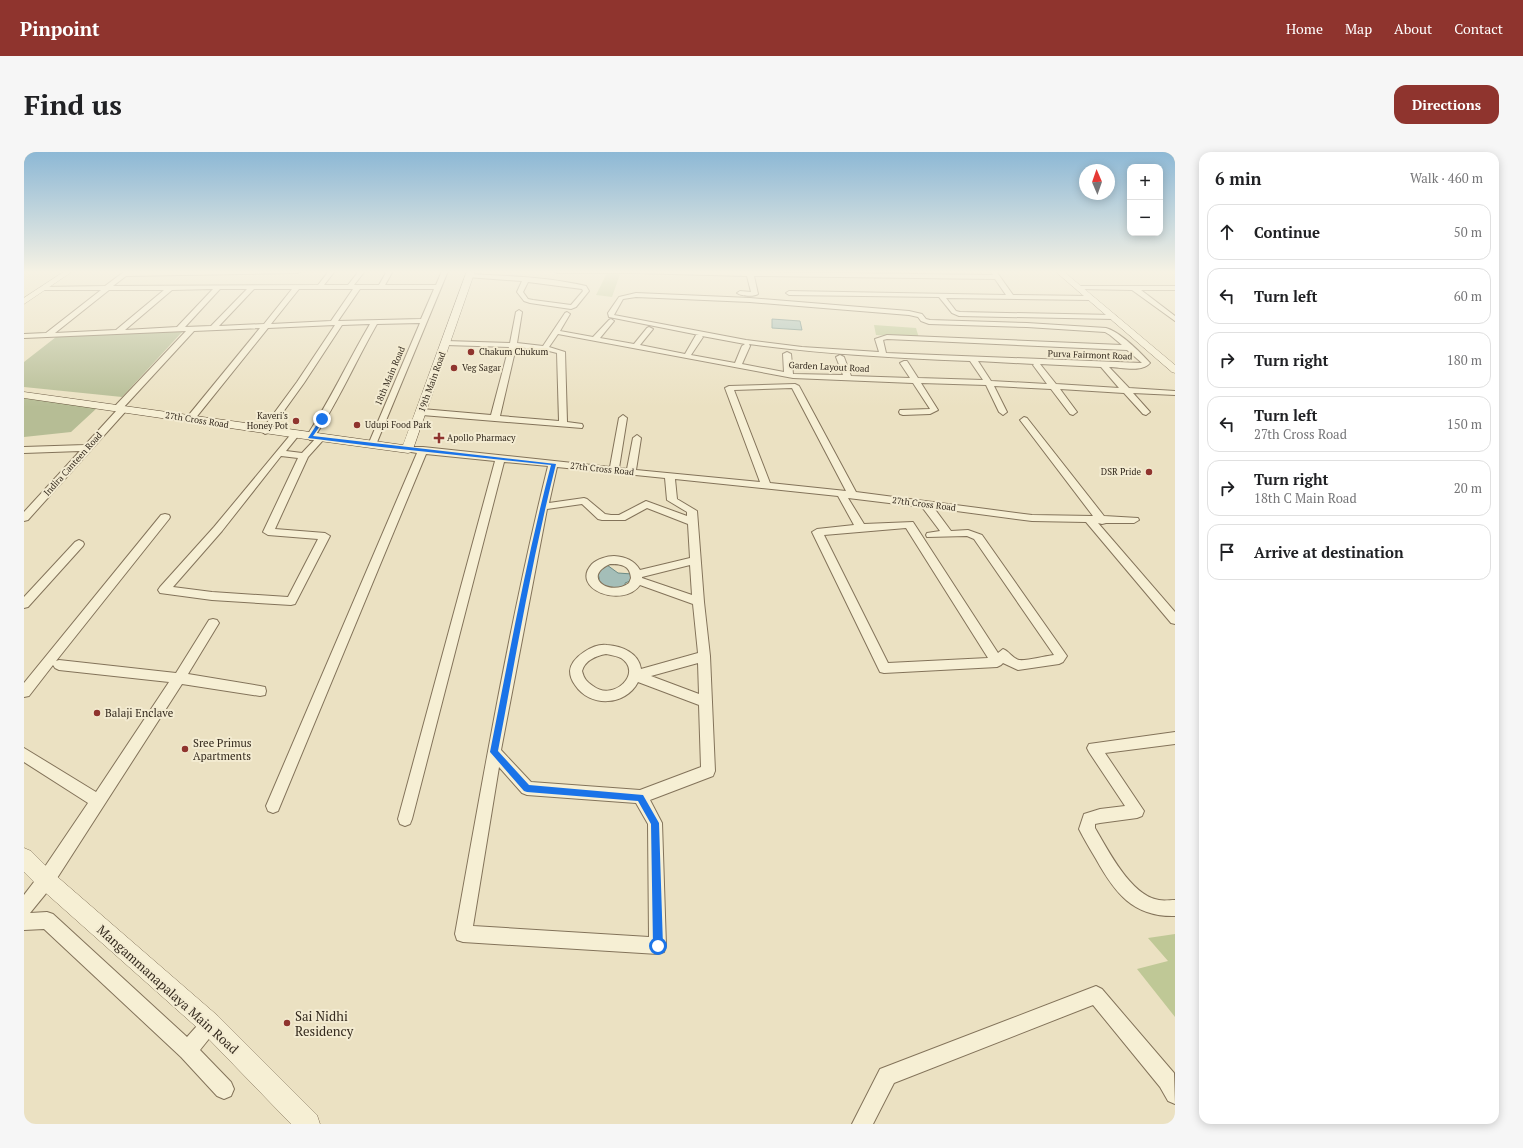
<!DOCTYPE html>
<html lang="en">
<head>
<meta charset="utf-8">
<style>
  :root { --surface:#fff; --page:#f6f6f6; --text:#202124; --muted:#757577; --line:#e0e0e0; --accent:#8f342e }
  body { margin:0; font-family:"PT Serif",serif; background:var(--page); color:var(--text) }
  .controls { position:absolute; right:12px; top:12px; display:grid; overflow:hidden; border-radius:8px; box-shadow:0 2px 10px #0003 }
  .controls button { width:36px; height:36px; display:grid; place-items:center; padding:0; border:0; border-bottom:1px solid var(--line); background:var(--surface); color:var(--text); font:20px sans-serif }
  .compass { position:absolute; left:1055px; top:12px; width:36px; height:36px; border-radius:50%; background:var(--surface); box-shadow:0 2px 10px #0003; rotate:358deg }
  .stop { position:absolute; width:12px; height:12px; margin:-9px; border:3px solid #1a73e8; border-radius:50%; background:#fff }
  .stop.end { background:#1a73e8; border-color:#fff; box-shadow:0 1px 4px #0008 }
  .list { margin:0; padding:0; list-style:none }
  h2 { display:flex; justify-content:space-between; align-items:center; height:52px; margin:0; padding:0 16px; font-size:17px }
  h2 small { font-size:13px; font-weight:400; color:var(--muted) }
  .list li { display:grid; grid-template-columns:26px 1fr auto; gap:12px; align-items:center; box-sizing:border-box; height:56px; margin:0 8px 8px; padding:0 8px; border:1px solid var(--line); border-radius:12px }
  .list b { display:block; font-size:15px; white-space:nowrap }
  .list p { margin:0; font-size:13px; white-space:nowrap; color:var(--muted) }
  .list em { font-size:13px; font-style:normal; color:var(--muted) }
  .icon { flex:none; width:22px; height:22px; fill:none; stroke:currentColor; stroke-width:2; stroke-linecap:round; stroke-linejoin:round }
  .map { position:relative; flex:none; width:1151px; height:972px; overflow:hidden; border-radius:12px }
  header { display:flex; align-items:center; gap:24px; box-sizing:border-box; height:56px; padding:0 20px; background:var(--accent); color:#fff }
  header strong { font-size:19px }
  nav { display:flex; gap:22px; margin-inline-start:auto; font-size:14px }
  .intro { display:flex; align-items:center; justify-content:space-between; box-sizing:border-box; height:96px; padding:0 24px }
  h1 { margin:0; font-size:28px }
  .button { padding:10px 18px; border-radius:12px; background:var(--accent); color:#fff; font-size:14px; font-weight:700 }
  main { display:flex; gap:24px; padding:0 24px }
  aside { flex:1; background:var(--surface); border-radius:12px; box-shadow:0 2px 10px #0003 }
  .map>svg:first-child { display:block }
  .green { fill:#bfc896 }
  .cemetery { fill:#b6bd95 }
  .water { fill:#a4beb8; stroke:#6c8b85 }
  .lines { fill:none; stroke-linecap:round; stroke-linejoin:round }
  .minor-casing { stroke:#83735a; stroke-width:2 }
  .tertiary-casing { stroke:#83735a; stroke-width:1 }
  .secondary-casing { stroke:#65543d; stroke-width:1 }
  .minor { fill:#f6efd4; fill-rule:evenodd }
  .tertiary { fill:#f6efd4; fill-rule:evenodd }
  .secondary { fill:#f6efd4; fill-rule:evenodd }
  .route { fill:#1a73e8 }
  .poi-dot { fill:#8f342e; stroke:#f3ebd1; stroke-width:1.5 }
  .labels { text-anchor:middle; stroke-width:4; stroke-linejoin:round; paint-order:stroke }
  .far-poi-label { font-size:9px; fill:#342a1e; stroke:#f3ebd1; text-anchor:start }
  .far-street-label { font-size:9px; fill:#342a1e; stroke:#f3ebd1 }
  .poi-label { font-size:11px; fill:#342a1e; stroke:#f3ebd1; text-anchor:start }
  .near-street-label { font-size:13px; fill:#342a1e; stroke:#f3ebd1 }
  .near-poi-label { font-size:13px; fill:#342a1e; stroke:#f3ebd1; text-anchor:start }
</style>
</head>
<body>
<header>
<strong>Pinpoint</strong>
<nav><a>Home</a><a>Map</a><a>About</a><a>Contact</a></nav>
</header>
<div class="intro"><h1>Find us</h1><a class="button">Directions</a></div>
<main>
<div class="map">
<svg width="1151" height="972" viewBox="0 0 1151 972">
  <rect width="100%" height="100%" fill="#ebe1c2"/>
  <path class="green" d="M 766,119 L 838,119 L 839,122 L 767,120 Z
    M 583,121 L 596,122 L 588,145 L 572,143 Z
    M 850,173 L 892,176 L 895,186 L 852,183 Z
    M 1151,782 L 1151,865 L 1113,817 L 1144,809 L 1124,786 Z"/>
  <path class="cemetery" d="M 159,179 L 98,245 L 0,235 L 0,210 L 32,185 Z
    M 0,246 L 73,256 L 47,280 L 0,285 Z"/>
  <path class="water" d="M 748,167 L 776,169 L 778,178 L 748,176 Z
    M 583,413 L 594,421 L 608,422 L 611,427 L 601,431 L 602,438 L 575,436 L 575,425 L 572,419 Z"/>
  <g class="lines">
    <defs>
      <path id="minor" d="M 101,119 L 107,119 L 106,120 L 277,119 L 274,121 L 102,124 L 89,134 L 294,133 L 305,119 L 311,119 L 300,133 L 324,133 L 335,119 L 341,119 L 330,133 L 355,133 L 363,119 L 369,119 L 361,133 L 412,133 L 418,119 L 424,119 L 351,295 L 345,295 L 344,293 L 396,171 L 353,172 C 331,210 314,251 289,287 L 286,288 L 282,285 C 306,249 324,209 346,172 L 318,173 L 280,231 L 244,281 L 241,282 L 237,279 L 273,230 L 311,173 L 244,176 L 170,268 L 167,269 L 163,266 L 164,264 L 236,176 L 170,179 L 100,255 L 103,257 L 102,259 L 4,368 L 0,369 L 0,360 L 56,299 L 0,301 L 0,295 L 61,293 L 93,258 L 90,256 L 91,254 L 162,179 L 0,186 L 0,182 L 22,181 L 77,138 L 20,138 L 17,136 L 18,135 L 81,134 ZM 189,137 L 153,175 L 101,178 L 148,138 ZM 196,137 L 223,137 L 187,174 L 161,175 ZM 230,137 L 268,137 L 240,172 L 195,174 ZM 275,137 L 329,137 L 307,169 L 247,172 ZM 336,137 L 410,137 L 397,167 L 314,169 ZM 85,138 L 140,138 L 92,178 L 31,181 Z
        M 530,119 L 666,119 L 969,123 L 966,119 L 972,119 L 989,143 L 1067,144 L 1070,146 L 1067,148 L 922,146 L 932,159 L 936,160 L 1090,163 L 1093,165 L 1090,167 L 935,164 L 928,161 L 915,145 L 765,143 L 762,141 L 765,139 L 982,143 L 971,127 L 730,124 L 734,142 C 730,145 717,144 713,141 L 716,139 L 727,140 L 723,124 L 611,121 L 533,121 Z
        M 445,122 C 484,124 524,125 562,134 L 565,139 L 552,155 L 547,157 L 506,151 L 500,149 L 493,140 L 498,129 L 443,125 L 442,124 ZM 504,130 L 558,137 L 559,139 L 547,153 L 509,148 L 504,147 L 499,140 Z
        M 1055,134 L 1151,134 L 1151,138 L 1117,138 L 1151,164 L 1151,169 L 1108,138 L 1053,137 L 1052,136 Z
        M 612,141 L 726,146 L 885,159 L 898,162 L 902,167 L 906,168 L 1003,171 L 1082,176 C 1096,180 1116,200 1126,211 C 1118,221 1096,215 1085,215 L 1105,236 L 1151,239 L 1151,243 L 1109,241 L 1126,260 L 1122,263 L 1119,262 L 1100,241 L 1036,237 L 1053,260 L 1049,263 L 1046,262 L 1027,237 L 970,234 L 983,260 L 979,263 L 975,260 L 962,233 L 897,231 L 914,258 L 906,262 L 879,263 L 876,262 L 875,260 L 876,258 L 906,257 L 889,231 L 769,226 L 534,182 L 525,195 L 541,200 L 543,270 L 558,272 L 559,274 L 558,276 L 398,263 L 394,260 L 398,257 L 467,263 L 485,195 L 422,193 L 418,191 L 422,189 L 486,191 L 492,160 L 495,158 L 498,160 L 493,191 L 519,194 L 541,161 L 543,160 L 546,162 L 536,179 L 569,185 L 585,168 L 587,167 L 590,169 L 576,186 L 610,192 L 623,176 L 625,175 L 629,177 L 616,193 L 661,202 L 672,183 L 675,183 L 585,165 L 584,161 L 595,145 ZM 612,145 L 726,150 L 885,163 L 894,165 L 897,169 L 905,172 L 1003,175 L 1081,180 L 1086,183 L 1098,193 L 863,183 L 851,187 L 855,200 L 778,195 L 722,188 L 590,163 L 599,147 ZM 678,184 L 721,192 L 718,194 L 711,211 L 667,203 L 679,185 ZM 863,187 L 1103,198 L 1118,211 L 862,201 L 859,188 ZM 725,192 C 798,202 872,206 946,209 L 959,228 L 894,226 L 883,209 L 880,209 L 876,211 L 886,226 L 827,224 L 820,205 L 816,203 L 812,205 L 819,223 L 769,222 L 767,202 L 763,200 L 759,202 L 760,220 L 718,212 L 726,194 ZM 492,195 L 521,198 L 533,201 L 535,269 L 476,264 ZM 954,209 L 1010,212 L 1009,213 L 1023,232 L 967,229 ZM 1016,212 L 1077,215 L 1095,236 L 1032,232 Z
        M 771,232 L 775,234 L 832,340 L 1008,363 L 1069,364 L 996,268 L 1000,265 L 1003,266 L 1080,364 L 1114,366 L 1115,368 L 1110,371 L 1082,371 L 1078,372 L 1074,371 L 1151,460 L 1151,472 L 1147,471 L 1062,370 L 1008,369 L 910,356 L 927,379 L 944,378 L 958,383 L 1043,504 L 1039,510 L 1035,512 L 994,518 L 979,511 L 977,513 L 973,515 L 860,521 L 856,520 L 854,516 L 788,380 L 793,377 L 830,373 L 814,344 L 651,327 L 653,347 L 673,359 L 680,450 L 686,504 L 691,619 L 689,624 L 626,648 L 638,671 L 642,794 L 640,800 L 634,802 L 439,790 L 433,788 L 431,782 C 459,626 486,468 524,314 L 480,310 L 388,667 L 386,672 L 381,674 L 376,672 L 374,667 L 471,309 L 402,302 L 254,659 L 249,661 L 244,659 L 242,654 L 393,301 L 381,299 L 380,297 L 381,295 L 399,295 L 586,315 L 595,266 L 599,263 L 603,266 L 595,316 L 603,317 L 609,286 L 613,283 L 617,286 L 612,318 L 736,330 L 701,236 L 705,234 ZM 768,236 L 822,339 L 746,331 L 710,238 ZM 533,315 L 641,326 L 643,348 L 663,360 L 663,364 L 622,349 L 595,363 L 587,363 L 581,362 L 563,347 L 560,346 L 525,351 ZM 824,346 L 898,355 L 916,379 L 903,381 L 902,383 L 903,385 L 943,384 L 950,387 L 1030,503 C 1021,504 1002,509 995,508 C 988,506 985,499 979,497 L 974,501 L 889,370 L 840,372 ZM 558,352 L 574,367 L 578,368 L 601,368 L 623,356 L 664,372 L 666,406 L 616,418 C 610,408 602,405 590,404 C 583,404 573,407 568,412 C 545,437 599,457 616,433 L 669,452 L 674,501 L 617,517 C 615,501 598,494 583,493 C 570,491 547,505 546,519 C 546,524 548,529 551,533 C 566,556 602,554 614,530 L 675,553 L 677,615 L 616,638 L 507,630 L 477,598 L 523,357 ZM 882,376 L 964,506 L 864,511 L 800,383 ZM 586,412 C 597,412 606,413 607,426 L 605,431 C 586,445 557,425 586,412 ZM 666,413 L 668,443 L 618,426 L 618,425 ZM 582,502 C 587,503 593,504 597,506 C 620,521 589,550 569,534 C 563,530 560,527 558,519 C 561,508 572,504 582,502 ZM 674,511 L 675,542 L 627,524 ZM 475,615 L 498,641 L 503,643 L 612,651 L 624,672 L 625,785 L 449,774 Z
        M 271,280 L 275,283 L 262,299 L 278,301 L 294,284 L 297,283 L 301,286 L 284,305 L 251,377 L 301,381 L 306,384 L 271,452 L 267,453 L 188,448 L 136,441 L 134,438 L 136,435 L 190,375 L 268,281 ZM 257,304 L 274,306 L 239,380 L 244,383 L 294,387 L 264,445 L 188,440 L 149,435 L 198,379 Z
        M 141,362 L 145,363 L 146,365 L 145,367 L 32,509 L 35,508 L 152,521 L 185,468 L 189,467 L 193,468 L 195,471 L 164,522 L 236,534 L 241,535 L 242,539 L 241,543 L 236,544 L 158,532 L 28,734 L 6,761 L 23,760 L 29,762 L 163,885 L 180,866 L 186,863 L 192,866 L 195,872 L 192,878 L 176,898 L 207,930 L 210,937 L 207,944 L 200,947 L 193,944 L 157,905 L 20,777 L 0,778 L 0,743 L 16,722 L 64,651 L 0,610 L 0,596 L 72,640 L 145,530 L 35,518 L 31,516 L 29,513 L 5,544 L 0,545 L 0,531 L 137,363 Z
        M 55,388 L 59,390 L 60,392 L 59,394 L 4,455 L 0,456 L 0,445 L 51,390 Z
        M 1151,580 L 1151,592 L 1081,601 L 1120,659 L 1118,664 L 1113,666 L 1076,671 L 1071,672 L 1071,676 C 1084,698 1107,744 1135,748 C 1140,749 1146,748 1151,748 L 1151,764 C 1109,765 1091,741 1072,707 C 1066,697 1060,687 1055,677 L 1060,662 L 1076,657 L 1101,654 L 1065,600 L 1063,596 L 1065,592 Z
        M 1072,834 L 1078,837 L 1150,921 L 1151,952 L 1144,949 L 1136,935 L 1069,853 L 870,931 L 849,972 L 828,972 L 856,917 Z"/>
      <path id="tertiary" d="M 41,119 L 49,119 L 0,152 L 0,146 Z
        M 1031,119 L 1039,119 L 1151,213 L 1151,221 L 1148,220 Z
        M 0,696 L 7,699 L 29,721 L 194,864 L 293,963 L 296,972 L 267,972 L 178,880 L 15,735 L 0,720 Z"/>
      <path id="secondary" d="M 443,119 L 451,119 L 388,300 L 384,301 L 288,288 L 0,246 L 0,240 L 379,293 Z"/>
    </defs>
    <use href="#minor" class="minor-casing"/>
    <use href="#tertiary" class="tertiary-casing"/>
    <use href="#secondary" class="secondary-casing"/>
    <use href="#minor" class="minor"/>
    <use href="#tertiary" class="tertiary"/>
    <use href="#secondary" class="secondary"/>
  </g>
  <linearGradient id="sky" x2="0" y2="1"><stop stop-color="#8db8d5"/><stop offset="0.47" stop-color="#f6f2e4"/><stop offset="1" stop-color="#f6f2e4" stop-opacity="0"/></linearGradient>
  <rect width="1151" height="255" fill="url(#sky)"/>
  <path class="route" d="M 297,266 L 301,267 L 289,284 L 532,312 C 508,407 492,503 474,599 L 505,633 L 619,643 L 635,671 L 639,794 L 637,797 L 634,798 L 631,797 L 629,794 L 627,672 L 614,649 L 503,640 L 500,639 L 466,600 C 485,504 502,408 527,313 L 348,294 L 284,286 Z"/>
  <g class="poi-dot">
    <circle cx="447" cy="200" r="4"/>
    <circle cx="430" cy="216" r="4"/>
    <circle cx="272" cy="269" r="4"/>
    <circle cx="333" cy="273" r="4"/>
    <path d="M413 280h4v4h4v4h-4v4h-4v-4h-4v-4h4z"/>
    <circle cx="1125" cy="320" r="4"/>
    <circle cx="73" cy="561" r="4"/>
    <circle cx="161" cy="597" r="4"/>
    <circle cx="263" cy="871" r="4"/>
  </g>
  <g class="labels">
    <g class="far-poi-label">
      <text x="455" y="203">Chakum Chukum</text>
      <text x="438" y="219">Veg Sagar</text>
      <text x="264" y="267" text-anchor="end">Kaveri's<tspan x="264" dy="10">Honey Pot</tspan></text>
      <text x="341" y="276">Udupi Food Park</text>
      <text x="423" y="289">Apollo Pharmacy</text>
      <text x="1117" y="323" text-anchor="end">DSR Pride</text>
    </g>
    <g class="far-street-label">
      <text transform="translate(1066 203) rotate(2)" y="3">Purva Fairmont Road</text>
      <text transform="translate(805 215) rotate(3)" y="3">Garden Layout Road</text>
      <text transform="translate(366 224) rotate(-67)" y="3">18th Main Road</text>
      <text transform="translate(408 230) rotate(-70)" y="3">19th Main Road</text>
      <text transform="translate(173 268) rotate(9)" y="3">27th Cross Road</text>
      <text transform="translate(49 312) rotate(-48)" y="3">Indira Canteen Road</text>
      <text transform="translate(578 317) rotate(6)" y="3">27th Cross Road</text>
      <text transform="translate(900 352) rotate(7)" y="3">27th Cross Road</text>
    </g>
    <g class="poi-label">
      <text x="81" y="565">Balaji Enclave</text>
      <text x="169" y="595">Sree Primus<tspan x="169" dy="13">Apartments</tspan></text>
    </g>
    <g class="near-street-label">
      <text transform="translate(144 837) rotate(42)" y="5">Mangammanapalaya Main Road</text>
    </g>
    <g class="near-poi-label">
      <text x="271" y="869">Sai Nidhi<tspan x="271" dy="15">Residency</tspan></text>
    </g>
  </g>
</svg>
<div class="controls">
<button>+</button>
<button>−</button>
</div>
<svg class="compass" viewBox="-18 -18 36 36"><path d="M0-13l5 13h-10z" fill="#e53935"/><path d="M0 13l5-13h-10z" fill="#757577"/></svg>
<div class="stop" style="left:634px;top:794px"></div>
<div class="stop end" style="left:298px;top:267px"></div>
</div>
<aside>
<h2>6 min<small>Walk · 460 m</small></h2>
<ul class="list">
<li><svg class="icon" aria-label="ahead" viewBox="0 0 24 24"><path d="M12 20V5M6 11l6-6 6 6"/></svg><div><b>Continue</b></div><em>50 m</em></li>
<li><svg class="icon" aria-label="left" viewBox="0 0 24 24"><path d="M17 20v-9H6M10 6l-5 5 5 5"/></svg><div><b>Turn left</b></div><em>60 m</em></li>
<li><svg class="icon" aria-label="right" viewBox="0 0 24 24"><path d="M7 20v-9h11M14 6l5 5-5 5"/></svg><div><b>Turn right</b></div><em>180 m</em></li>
<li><svg class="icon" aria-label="left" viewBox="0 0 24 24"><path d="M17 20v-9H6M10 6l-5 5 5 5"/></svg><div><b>Turn left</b><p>27th Cross Road</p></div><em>150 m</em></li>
<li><svg class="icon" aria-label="right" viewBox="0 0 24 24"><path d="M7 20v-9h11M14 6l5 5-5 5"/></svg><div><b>Turn right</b><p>18th C Main Road</p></div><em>20 m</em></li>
<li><svg class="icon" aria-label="arrive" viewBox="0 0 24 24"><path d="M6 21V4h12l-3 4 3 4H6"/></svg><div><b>Arrive at destination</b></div></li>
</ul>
</aside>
</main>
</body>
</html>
